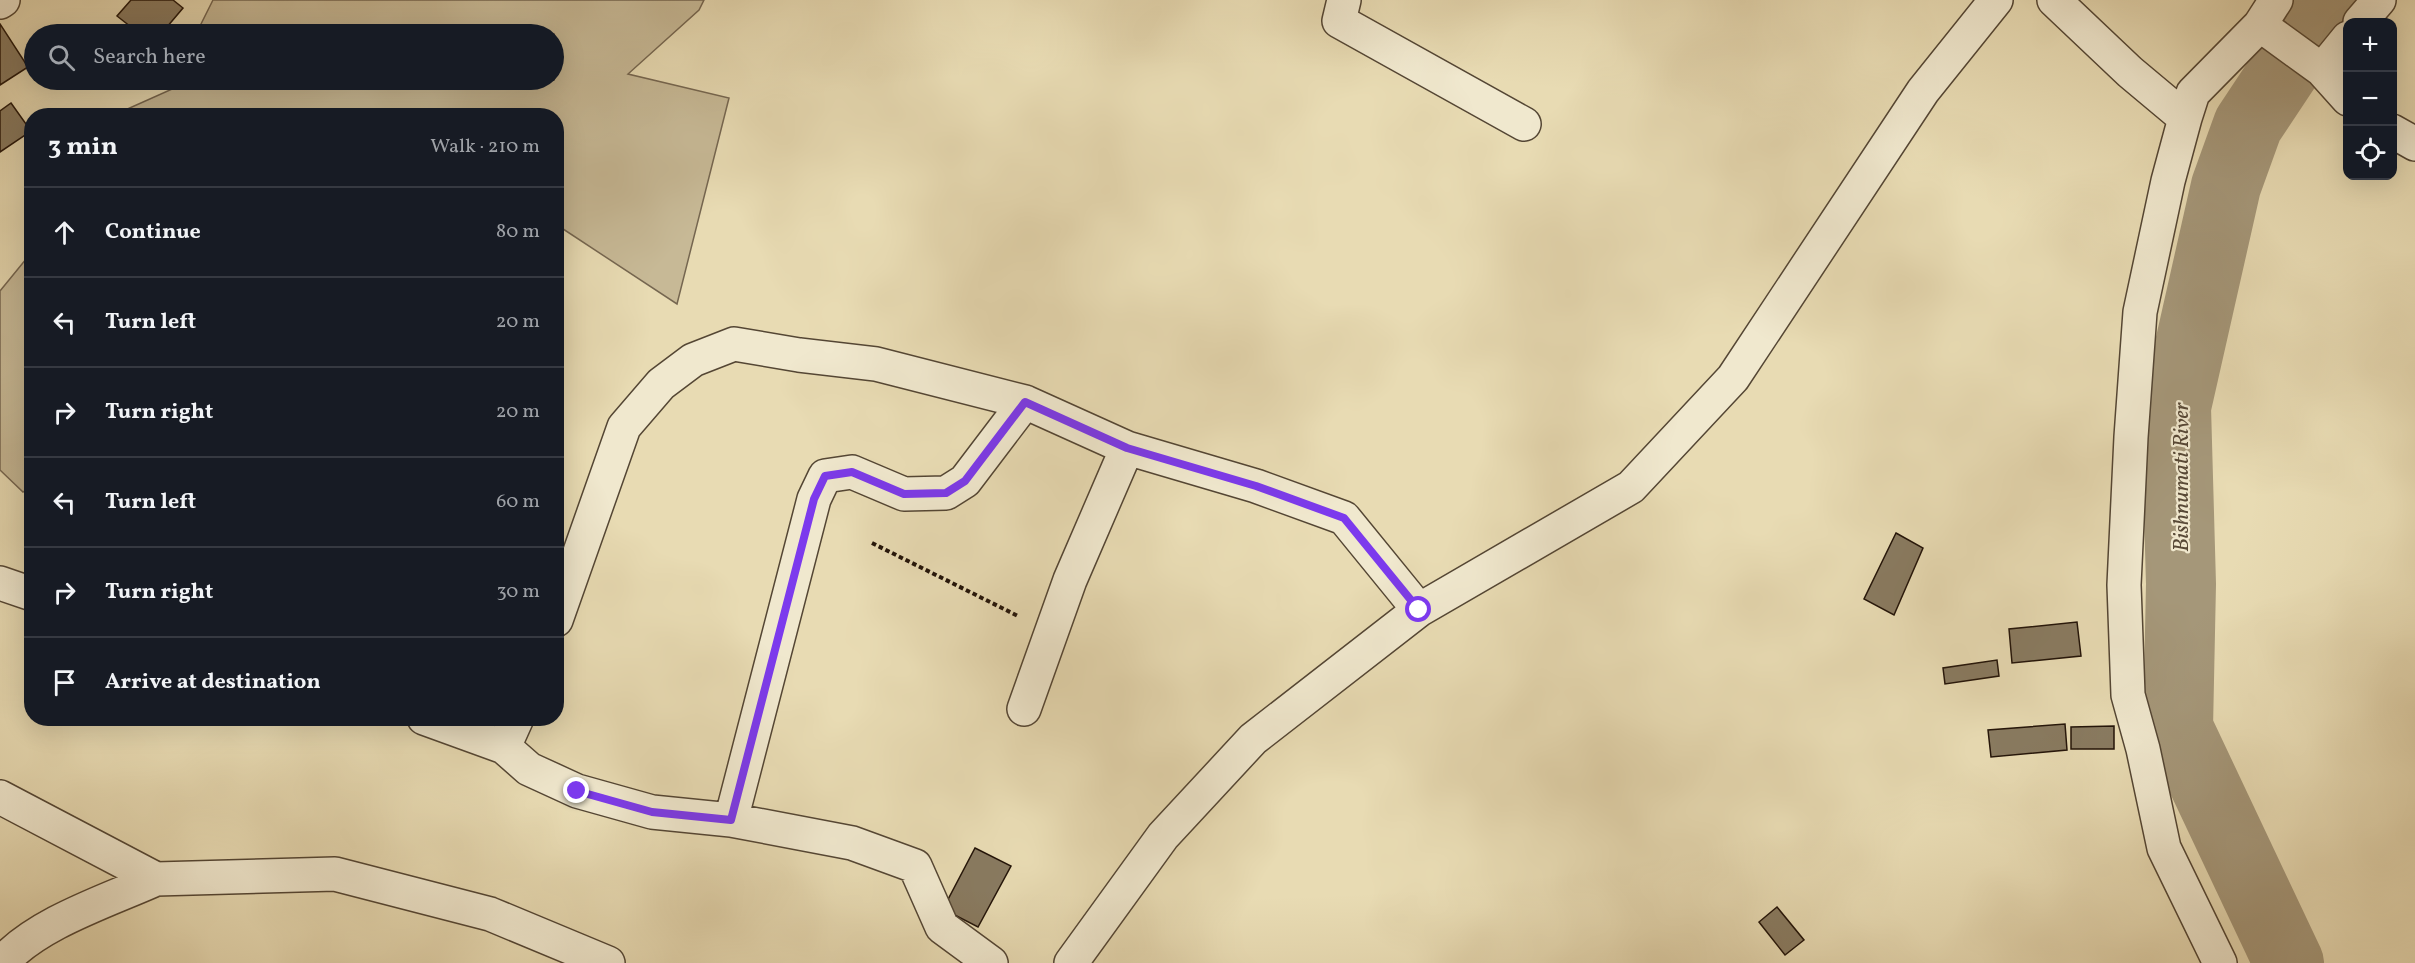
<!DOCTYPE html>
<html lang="en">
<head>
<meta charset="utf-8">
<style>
  :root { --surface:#171b24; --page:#242831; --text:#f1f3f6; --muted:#9ea1a6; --line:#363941 }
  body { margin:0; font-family:Vollkorn,serif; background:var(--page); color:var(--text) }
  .controls { position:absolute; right:18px; top:18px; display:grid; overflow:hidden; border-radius:12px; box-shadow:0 6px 24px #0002 }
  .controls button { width:54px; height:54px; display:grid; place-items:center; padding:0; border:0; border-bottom:2px solid var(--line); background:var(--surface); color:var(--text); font:30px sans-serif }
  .stop { position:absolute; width:18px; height:18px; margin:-14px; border:4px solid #7c3aed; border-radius:50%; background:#fff }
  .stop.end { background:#7c3aed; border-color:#fff; box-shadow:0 2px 6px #0008 }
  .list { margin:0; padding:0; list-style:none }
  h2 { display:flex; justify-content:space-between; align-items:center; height:78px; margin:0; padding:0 24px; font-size:26px }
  h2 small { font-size:20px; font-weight:400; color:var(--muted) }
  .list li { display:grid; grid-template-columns:39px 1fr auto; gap:18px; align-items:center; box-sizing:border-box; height:90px; padding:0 24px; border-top:2px solid var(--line) }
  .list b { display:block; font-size:22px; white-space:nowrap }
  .list em { font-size:20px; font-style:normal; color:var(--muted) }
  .icon { flex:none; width:33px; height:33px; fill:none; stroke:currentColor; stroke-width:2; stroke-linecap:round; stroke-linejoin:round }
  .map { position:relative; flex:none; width:2415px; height:963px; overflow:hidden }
  .search { position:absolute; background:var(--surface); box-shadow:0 6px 24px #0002; left:24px; top:24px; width:540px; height:66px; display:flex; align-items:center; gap:15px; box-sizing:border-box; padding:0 21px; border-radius:33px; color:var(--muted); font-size:22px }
  .panel { position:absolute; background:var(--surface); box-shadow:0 6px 24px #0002; left:24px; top:108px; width:540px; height:618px; border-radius:24px }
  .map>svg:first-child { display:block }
  .green { fill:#c7b996; stroke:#756650; stroke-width:1.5 }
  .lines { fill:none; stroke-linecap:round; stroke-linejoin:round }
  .river { stroke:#a59779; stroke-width:70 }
  .building { fill:#897b61; stroke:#231409; stroke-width:1.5 }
  .minor-casing { stroke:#544634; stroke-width:36 }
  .path { stroke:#231409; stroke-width:4; stroke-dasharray:4.5 3; stroke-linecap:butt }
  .minor { stroke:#f0e8ce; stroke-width:33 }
  .route { stroke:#7c3aed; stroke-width:8 }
  .labels { text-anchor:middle; stroke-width:4.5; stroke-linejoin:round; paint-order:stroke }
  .water-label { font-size:22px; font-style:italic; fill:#574836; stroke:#f0e8ce }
</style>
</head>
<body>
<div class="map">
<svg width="2415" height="963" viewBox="0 0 2415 963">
  <rect width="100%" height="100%" fill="#e8dbb3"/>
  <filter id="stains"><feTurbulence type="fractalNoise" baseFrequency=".00333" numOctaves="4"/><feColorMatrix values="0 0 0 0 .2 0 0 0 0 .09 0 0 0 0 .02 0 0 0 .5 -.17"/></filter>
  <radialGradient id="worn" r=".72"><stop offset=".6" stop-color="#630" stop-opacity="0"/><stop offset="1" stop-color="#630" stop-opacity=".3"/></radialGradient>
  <path class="green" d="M 213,0 L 704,0 L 699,10 L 628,74 L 729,98 L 677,304 L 557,225 L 556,116 L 114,115 L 188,82 L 189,80 L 554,80 L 554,34 L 196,34 Z
    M 31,253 L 32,486 L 23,492 L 0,470 L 0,291 Z"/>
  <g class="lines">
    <path class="river" d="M 2289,963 L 2178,728 L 2181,584 L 2176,407 L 2226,186 L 2248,125 L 2331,0"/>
  </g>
  <path class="building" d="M 131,0 L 173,0 L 183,8 L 161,34 L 140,34 L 117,16 Z
    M 0,24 L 28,67 L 0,85 Z
    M 11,103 L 31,131 L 0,152 L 0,111 Z
    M 1896,533 L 1923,548 L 1894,615 L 1864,599 Z
    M 2077,622 L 2081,656 L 2012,663 L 2009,629 Z
    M 1997,660 L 1999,676 L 1945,684 L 1943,668 Z
    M 2065,724 L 2067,750 L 1991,757 L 1988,730 Z
    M 2114,726 L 2114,749 L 2071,749 L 2071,727 Z
    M 975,848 L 1011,866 L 978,927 L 943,909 Z
    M 1777,907 L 1804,940 L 1785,955 L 1759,922 Z"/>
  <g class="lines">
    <defs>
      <path id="minor" d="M 1344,0 L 1339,21 L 1524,124
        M 2054,0 L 2130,72 L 2185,118
        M 0,2 L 3,0
        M 2360,22 L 2379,0
        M 2260,25 L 2322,70
        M 2348,38 L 2322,70 L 2348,99
        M 2392,131 L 2415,144
        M 0,583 L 32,594
        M 556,620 L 624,427 L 661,384 L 693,360 L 734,344 L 799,355 L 876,364 L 1025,402 L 1127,448 L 1256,486 L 1344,518 L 1419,610
        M 1024,709 L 1070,580 L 1127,448
        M 424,718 L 504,747 L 517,718
        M 504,747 L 529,769 L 577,791 L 652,812 L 731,820 L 852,843 L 915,866 L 942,927 L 991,963
        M 0,797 L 156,879 L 335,874 L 490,914 L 608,963
        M 731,820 L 814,499 L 825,476 L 852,472 L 904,494 L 946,493 L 965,481 L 1025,402
        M 2,963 C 37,923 107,901 156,879
        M 1071,963 L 1163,836 L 1253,739 L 1419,610 L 1631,487 L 1733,378 L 1923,91 L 1996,0
        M 2220,963 L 2164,848 L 2143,749 L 2128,695 L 2124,585 L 2131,437 L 2140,312 L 2168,181 L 2185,118 L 2193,93 L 2260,25 L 2276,0"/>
    </defs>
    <use href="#minor" class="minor-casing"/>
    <path class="path" d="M 872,543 L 1018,616"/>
    <use href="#minor" class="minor"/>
  </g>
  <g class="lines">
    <path class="route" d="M 577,791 L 652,812 L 731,820 L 814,499 L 825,476 L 852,472 L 904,494 L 946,493 L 965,481 L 1025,402 L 1127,448 L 1256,486 L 1344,518 L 1419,610"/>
  </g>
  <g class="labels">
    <g class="water-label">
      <text transform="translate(2180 477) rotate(-90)" y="8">Bishnumati River</text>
    </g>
  </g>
  <rect width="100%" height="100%" filter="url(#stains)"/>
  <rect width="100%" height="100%" fill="url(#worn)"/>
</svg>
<div class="controls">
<button>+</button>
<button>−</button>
<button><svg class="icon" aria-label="locate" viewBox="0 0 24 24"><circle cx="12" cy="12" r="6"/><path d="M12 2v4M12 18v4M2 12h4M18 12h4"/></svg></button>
</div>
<div class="stop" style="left:1419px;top:610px"></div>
<div class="stop end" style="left:577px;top:791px"></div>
<div class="search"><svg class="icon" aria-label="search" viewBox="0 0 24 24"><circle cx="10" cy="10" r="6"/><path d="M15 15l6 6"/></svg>Search here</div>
<section class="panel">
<h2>3 min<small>Walk · 210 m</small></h2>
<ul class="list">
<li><svg class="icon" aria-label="ahead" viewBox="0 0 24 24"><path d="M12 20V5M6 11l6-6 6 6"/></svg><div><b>Continue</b></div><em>80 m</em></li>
<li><svg class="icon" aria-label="left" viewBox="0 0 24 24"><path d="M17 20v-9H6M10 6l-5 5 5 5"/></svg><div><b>Turn left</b></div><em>20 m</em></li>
<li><svg class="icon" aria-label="right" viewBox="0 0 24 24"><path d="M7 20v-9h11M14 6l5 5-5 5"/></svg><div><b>Turn right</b></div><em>20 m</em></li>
<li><svg class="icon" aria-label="left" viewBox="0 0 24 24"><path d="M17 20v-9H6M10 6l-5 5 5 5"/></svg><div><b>Turn left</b></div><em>60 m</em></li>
<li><svg class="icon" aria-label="right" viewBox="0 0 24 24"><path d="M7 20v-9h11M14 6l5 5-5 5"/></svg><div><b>Turn right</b></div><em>30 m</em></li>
<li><svg class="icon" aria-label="arrive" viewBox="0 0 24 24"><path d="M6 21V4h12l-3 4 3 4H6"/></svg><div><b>Arrive at destination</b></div></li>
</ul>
</section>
</div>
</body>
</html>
